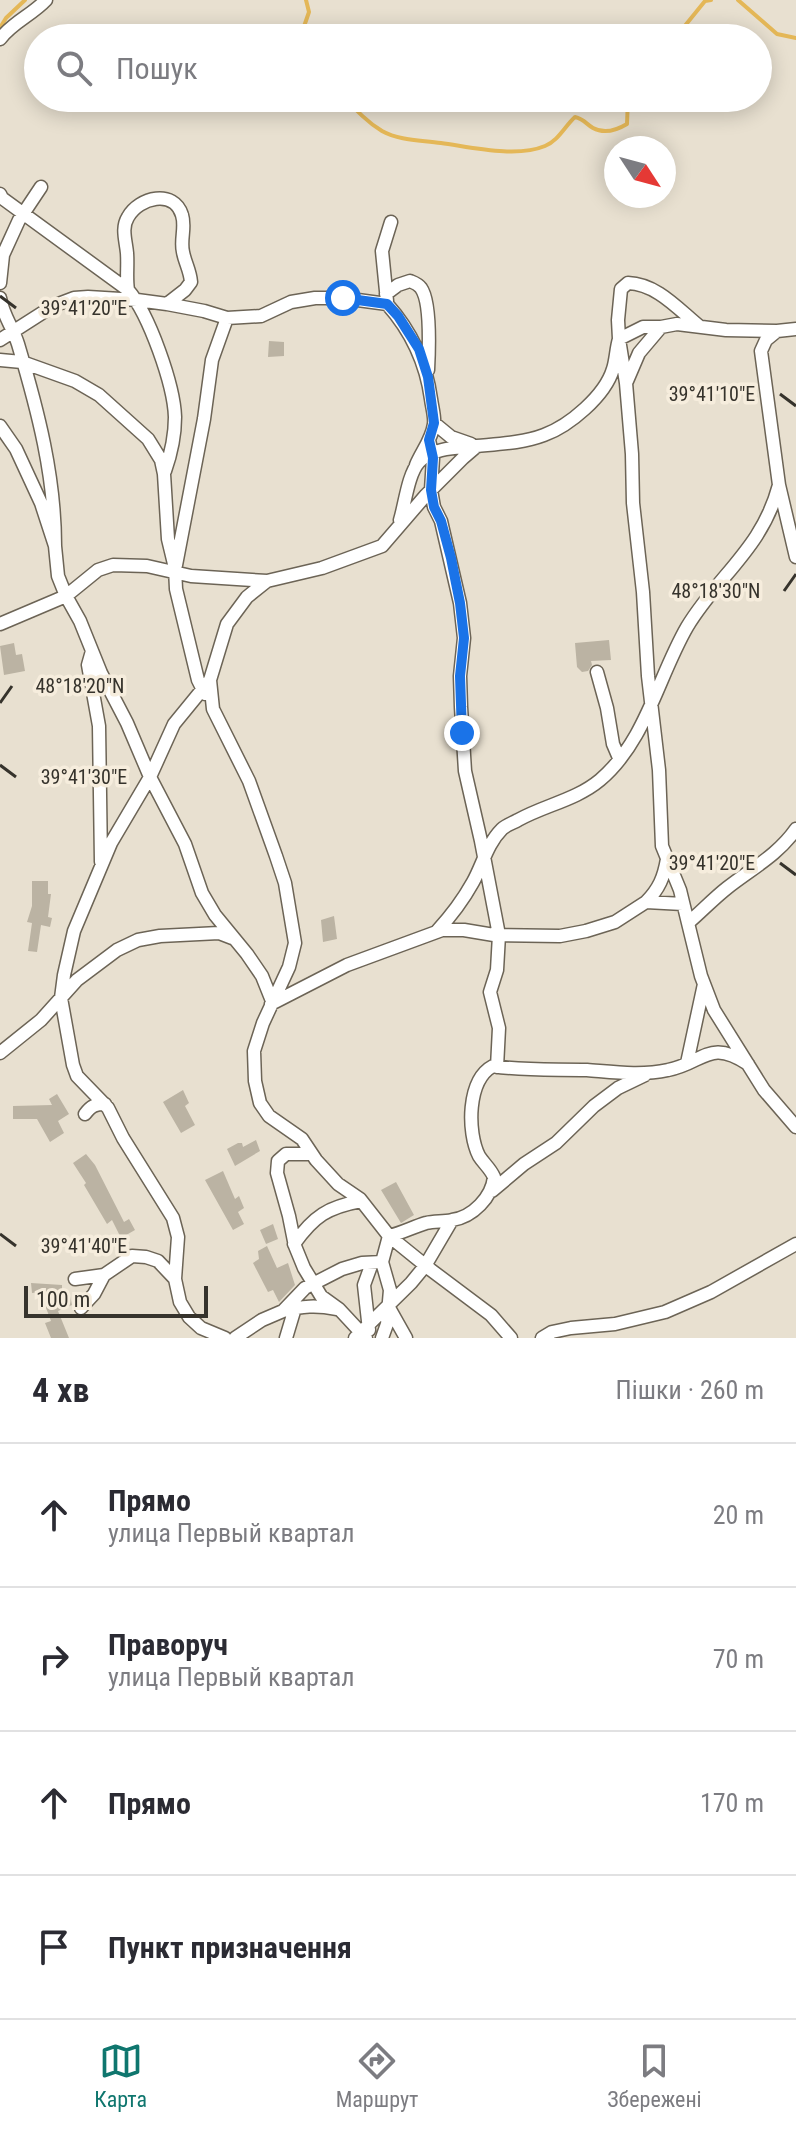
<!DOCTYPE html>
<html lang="uk">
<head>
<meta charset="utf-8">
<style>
  :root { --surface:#fff; --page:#f2f2f3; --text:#2b2b33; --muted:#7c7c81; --line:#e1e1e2; --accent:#0f766e }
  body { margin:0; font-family:"Roboto Condensed",sans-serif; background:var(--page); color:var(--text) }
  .compass { position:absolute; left:604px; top:136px; width:72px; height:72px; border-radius:50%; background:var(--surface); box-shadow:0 4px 20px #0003; rotate:126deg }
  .scale { position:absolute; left:24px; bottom:20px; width:184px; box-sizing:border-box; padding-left:8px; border:4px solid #36332c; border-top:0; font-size:22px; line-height:28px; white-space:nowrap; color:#36332c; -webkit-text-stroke:6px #f6eddd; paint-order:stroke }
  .stop { position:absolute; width:24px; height:24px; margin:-18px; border:6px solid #1a73e8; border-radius:50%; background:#fff }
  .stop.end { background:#1a73e8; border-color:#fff; box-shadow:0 2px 8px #0008 }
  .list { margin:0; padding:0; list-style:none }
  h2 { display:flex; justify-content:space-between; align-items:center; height:104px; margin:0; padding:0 32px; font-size:34px }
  h2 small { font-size:26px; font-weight:400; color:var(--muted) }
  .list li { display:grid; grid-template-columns:52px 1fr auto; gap:24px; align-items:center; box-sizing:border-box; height:144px; padding:0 32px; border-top:2px solid var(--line) }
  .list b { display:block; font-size:30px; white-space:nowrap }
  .list p { margin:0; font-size:26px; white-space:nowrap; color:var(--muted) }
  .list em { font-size:26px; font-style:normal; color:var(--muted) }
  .icon { flex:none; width:44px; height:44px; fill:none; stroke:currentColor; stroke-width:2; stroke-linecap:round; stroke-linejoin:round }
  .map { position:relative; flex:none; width:796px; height:1338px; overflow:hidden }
  .search { position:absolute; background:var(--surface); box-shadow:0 4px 20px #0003; left:24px; right:24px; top:24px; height:88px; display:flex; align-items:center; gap:20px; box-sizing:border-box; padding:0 28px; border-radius:44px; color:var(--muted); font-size:30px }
  .sheet { height:680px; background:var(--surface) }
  nav { display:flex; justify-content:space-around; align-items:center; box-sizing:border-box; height:112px; border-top:2px solid var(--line); background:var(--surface); font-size:22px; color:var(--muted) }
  nav a { display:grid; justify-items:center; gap:4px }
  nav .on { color:var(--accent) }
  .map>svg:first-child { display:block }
  .water { fill:#e4b757 }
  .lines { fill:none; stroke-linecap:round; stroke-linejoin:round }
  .stream { stroke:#e4b757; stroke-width:4 }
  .building { fill:#bbb3a3 }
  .street-casing { stroke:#6c6456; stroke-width:15 }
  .street { stroke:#fff; stroke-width:12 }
  .route { stroke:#1a73e8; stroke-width:10 }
  .ticks { fill:none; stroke:#36332c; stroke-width:3 }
  .ticks-label { font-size:20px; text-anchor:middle; fill:#36332c; stroke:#f6eddd; stroke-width:7; stroke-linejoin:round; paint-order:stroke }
</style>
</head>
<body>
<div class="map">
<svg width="796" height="1338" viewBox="0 0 796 1338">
  <rect width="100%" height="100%" fill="#e8e0d0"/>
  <path class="water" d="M 253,98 L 296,98 L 291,107 L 283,112 C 271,108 267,113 256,104 L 252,106 Z"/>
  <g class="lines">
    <path class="stream" d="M 738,0 L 777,34 L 796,38
      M 0,28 L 6,18 L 25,0
      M 300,38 L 309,12 L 306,0
      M 675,38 L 705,1 L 711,0
      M 345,98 C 356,110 367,122 382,131 C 400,141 421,140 441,143 C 471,147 516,158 545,146 C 558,141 565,126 575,117 C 584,119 586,124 593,128 C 604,134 617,130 627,124 L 628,98"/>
  </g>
  <path class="building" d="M 269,341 L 284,342 L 284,356 L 268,357 Z
    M 609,640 L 611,660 L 591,661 L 592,665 L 588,671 L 582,672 L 577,667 L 575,643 Z
    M 14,643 L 16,655 L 22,654 L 25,671 L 4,675 L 0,646 Z
    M 32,881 L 48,881 L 48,894 L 51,894 L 48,917 L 52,918 L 50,927 L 41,925 L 37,952 L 28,951 L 32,923 L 27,922 L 32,906 Z
    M 334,916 L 337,939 L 323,942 L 321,920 Z
    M 183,1090 L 189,1103 L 185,1106 L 195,1125 L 181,1133 L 163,1102 Z
    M 57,1094 L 69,1114 L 58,1121 L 64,1133 L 50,1142 L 37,1119 L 13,1119 L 13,1106 L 52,1105 L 49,1099 Z
    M 256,1140 L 260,1151 L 235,1166 L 227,1149 L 238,1143 L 242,1143 L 243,1147 Z
    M 86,1154 L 95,1165 L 124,1222 L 129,1219 L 135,1230 L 121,1238 L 112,1220 L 107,1224 L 84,1185 L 86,1183 L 73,1163 Z
    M 223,1171 L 235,1199 L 239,1196 L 244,1208 L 238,1212 L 244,1224 L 233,1230 L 205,1180 Z
    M 396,1182 L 414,1215 L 401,1223 L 381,1190 Z
    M 273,1224 L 278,1239 L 266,1244 L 260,1230 Z
    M 267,1246 L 277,1268 L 288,1263 L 295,1285 L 279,1302 L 273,1290 L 268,1292 L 253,1263 L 259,1259 L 258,1251 Z
    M 31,1283 L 62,1285 L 62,1290 L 48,1291 L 48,1301 L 70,1296 L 72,1305 L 58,1311 L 69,1338 L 51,1338 L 45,1323 L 51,1321 L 40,1292 L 32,1293 Z"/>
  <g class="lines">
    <defs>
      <path id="street" d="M 0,39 C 13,22 32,15 46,0
        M 0,194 L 2,198 L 128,290 C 149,314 174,385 175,417 C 175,436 171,454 165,471
        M 0,283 L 3,255 L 19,220 L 41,187
        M 128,290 C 126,278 128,266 127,253 C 126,241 121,228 128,217 C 139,197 174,189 182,215 C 186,227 180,240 183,252 C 185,263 190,270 191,282 L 185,290 L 167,304
        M 386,294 L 398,285 L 410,281 C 415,283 418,284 421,288 C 431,302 429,351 428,370
        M 0,298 C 3,315 13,328 18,344 C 38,411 55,476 55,546
        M 387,301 L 382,251 L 391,222
        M 777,331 L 766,340 L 761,351 L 779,485 L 796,557
        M 0,340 L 53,306 L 74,298 L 88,297 L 137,300 L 167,304 L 204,311 L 227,318 L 261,316 L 291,302 L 315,298 L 343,298 L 387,304 C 412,332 426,362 431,399 C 432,407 435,417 434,424 C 432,439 422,451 416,465
        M 0,360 L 22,362 L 75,381 L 99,395 L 148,439 L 161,460 L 164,474 L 168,539 L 175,568 L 176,589 L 198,680 L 205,694
        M 627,381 L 639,353 L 661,327
        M 434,423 L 451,437 L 471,444
        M 0,426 L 16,449 L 41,503 L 55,546 L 58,576 L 66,596 L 0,624
        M 429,440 L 433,458 L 431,490 L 434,507 L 441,521 L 460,603 L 464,638 L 460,676 L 461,707 L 465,771 L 481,841 L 499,935 L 497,970 L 490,992 L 499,1028 L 497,1067
        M 400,520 C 405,504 408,474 419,462 C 433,447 458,448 477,446 C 498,444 523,443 544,435 C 569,426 605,396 613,369 C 616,360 616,349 619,339 L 643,327 L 661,327 L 677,324 L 726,330 L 777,331 L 796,329
        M 176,565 L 204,419 L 212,360 L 227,318
        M 267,581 L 191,576 L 147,566 L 113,565 L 98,570 L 66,596 L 80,621 L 101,673 L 127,723 L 150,777 L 185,844 L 202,893 L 215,915 L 247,954 L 262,976 L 272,1001
        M 92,651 L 88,665 L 99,726 L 101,862
        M 597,672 L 607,708 L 613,744 L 619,758
        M 210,680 L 174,724 L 150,777 L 111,843 L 74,931 L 64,975 L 61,998 L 73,1065 L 77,1076 L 108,1108 L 123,1138 L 173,1218 L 178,1237 L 175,1279 L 180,1302 L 189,1317 L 201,1328 L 225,1338
        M 796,829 C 778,855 751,869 727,888 C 713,899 701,912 688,923 L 701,976 L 714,1010 L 764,1090 L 796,1127
        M 646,902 C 659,889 664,877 667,859
        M 688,923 L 680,890 L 662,846 L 659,770 L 648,676 L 643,592 L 633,503 L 632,454 L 626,383 L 619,339 L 618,320 L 621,289 L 628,283 C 657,284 678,309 699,326
        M 437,931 C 451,916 463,900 473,882 C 483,864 487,844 502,829 C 506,825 513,823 518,820 C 545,805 576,800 600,780 C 646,741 658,677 687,627 C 719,574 762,549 779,485
        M 271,1004 L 347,965 L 442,930 L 464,930 L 494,935 L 560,936 L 586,931 L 615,922 L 646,902 L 683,904
        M 0,1053 L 41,1020 L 77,980 L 117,950 L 138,940 L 160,936 L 219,933 L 232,938
        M 687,1063 L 704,984
        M 85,1114 C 91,1106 95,1104 105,1104
        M 312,1154 L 286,1154 L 278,1161 L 277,1173 L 289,1216 L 295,1246 L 304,1268 L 321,1296 L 339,1309 L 366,1338
        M 492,1191 L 524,1164 L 556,1143 L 594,1106 L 618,1088 L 645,1075
        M 389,1236 C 402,1233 413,1227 426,1223 C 435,1221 443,1222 452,1220 C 473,1217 492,1197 494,1177 C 490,1168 484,1164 479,1156 C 467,1132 467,1080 493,1066 C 523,1071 556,1069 587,1070 C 613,1072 641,1076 668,1070 C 704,1063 709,1038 748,1064
        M 389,1236 L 431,1270 L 491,1315 L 511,1338
        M 294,1244 C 314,1216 328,1207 361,1201
        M 75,1279 L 104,1275
        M 388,1306 L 406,1338
        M 81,1308 L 94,1294 L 104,1275 L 132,1256 L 146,1257 L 158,1261 L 175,1279
        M 283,1311 C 302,1306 317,1305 336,1309
        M 369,1330 L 364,1285 L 372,1263
        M 235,1338 L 262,1320 L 283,1311 L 305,1288 L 342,1269 L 362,1263 L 382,1262
        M 286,1338 L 295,1308
        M 355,1338 L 411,1283 L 425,1266 L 452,1220
        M 382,1338 L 387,1324 L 390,1290 L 382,1262 L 389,1236 L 360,1199 L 338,1184 L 316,1160 L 302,1139 L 269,1116 L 260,1103 L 255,1081 L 254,1051 L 263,1023 L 289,967 L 295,943 L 285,883 L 276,856 L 249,781 L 213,709 L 210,680 L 227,624 L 247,597 L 267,581 L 322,568 L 382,546 L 426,495 L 463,458 L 477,446
        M 542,1338 L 552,1332 L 571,1328 L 615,1324 L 665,1312 L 711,1292 L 796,1244"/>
    </defs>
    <use href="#street" class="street-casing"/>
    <use href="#street" class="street"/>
  </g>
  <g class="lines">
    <path class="route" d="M 343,298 L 387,304 L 398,316 L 419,349 L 428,377 L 434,423 L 429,440 L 433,458 L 431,490 L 434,507 L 441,521 L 451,558 L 460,603 L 464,638 L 460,676 L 462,733"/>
  </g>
  <path class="ticks" d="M 0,296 L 16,308M 780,394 L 796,406M 784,591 L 796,574M 0,703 L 12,686M 0,765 L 16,777M 780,863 L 796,875M 0,1234 L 16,1246"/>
  <g class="ticks-label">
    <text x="84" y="315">39°41'20"E</text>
    <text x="712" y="401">39°41'10"E</text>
    <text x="716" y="598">48°18'30"N</text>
    <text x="80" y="693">48°18'20"N</text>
    <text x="84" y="784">39°41'30"E</text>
    <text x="712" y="870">39°41'20"E</text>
    <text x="84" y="1253">39°41'40"E</text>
  </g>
</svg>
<svg class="compass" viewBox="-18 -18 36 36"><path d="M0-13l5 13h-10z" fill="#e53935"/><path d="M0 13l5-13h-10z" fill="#7c7c81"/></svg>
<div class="scale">100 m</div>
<div class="stop" style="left:343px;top:298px"></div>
<div class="stop end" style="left:462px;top:733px"></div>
<div class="search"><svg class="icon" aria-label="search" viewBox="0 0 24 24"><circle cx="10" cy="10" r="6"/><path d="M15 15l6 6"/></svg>Пошук</div>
</div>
<section class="sheet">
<h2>4 хв<small>Пішки · 260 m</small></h2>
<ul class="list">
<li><svg class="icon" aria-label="ahead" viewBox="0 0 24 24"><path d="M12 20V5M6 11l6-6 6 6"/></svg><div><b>Прямо</b><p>улица Первый квартал</p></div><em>20 m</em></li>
<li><svg class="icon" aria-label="right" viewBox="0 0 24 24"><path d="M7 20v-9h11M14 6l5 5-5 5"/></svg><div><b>Праворуч</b><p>улица Первый квартал</p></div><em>70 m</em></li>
<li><svg class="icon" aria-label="ahead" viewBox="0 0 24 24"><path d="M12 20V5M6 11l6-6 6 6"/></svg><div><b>Прямо</b></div><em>170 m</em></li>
<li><svg class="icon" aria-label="arrive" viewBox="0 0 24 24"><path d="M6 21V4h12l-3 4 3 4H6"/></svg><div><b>Пункт призначення</b></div></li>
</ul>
</section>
<nav>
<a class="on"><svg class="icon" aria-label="map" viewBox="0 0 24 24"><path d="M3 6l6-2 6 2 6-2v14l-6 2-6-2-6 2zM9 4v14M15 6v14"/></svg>Карта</a>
<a><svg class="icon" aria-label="directions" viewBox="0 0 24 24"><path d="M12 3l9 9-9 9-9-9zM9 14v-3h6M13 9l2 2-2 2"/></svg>Маршрут</a>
<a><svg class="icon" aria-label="saved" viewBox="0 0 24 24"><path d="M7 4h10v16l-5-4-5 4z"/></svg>Збережені</a>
</nav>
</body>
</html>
